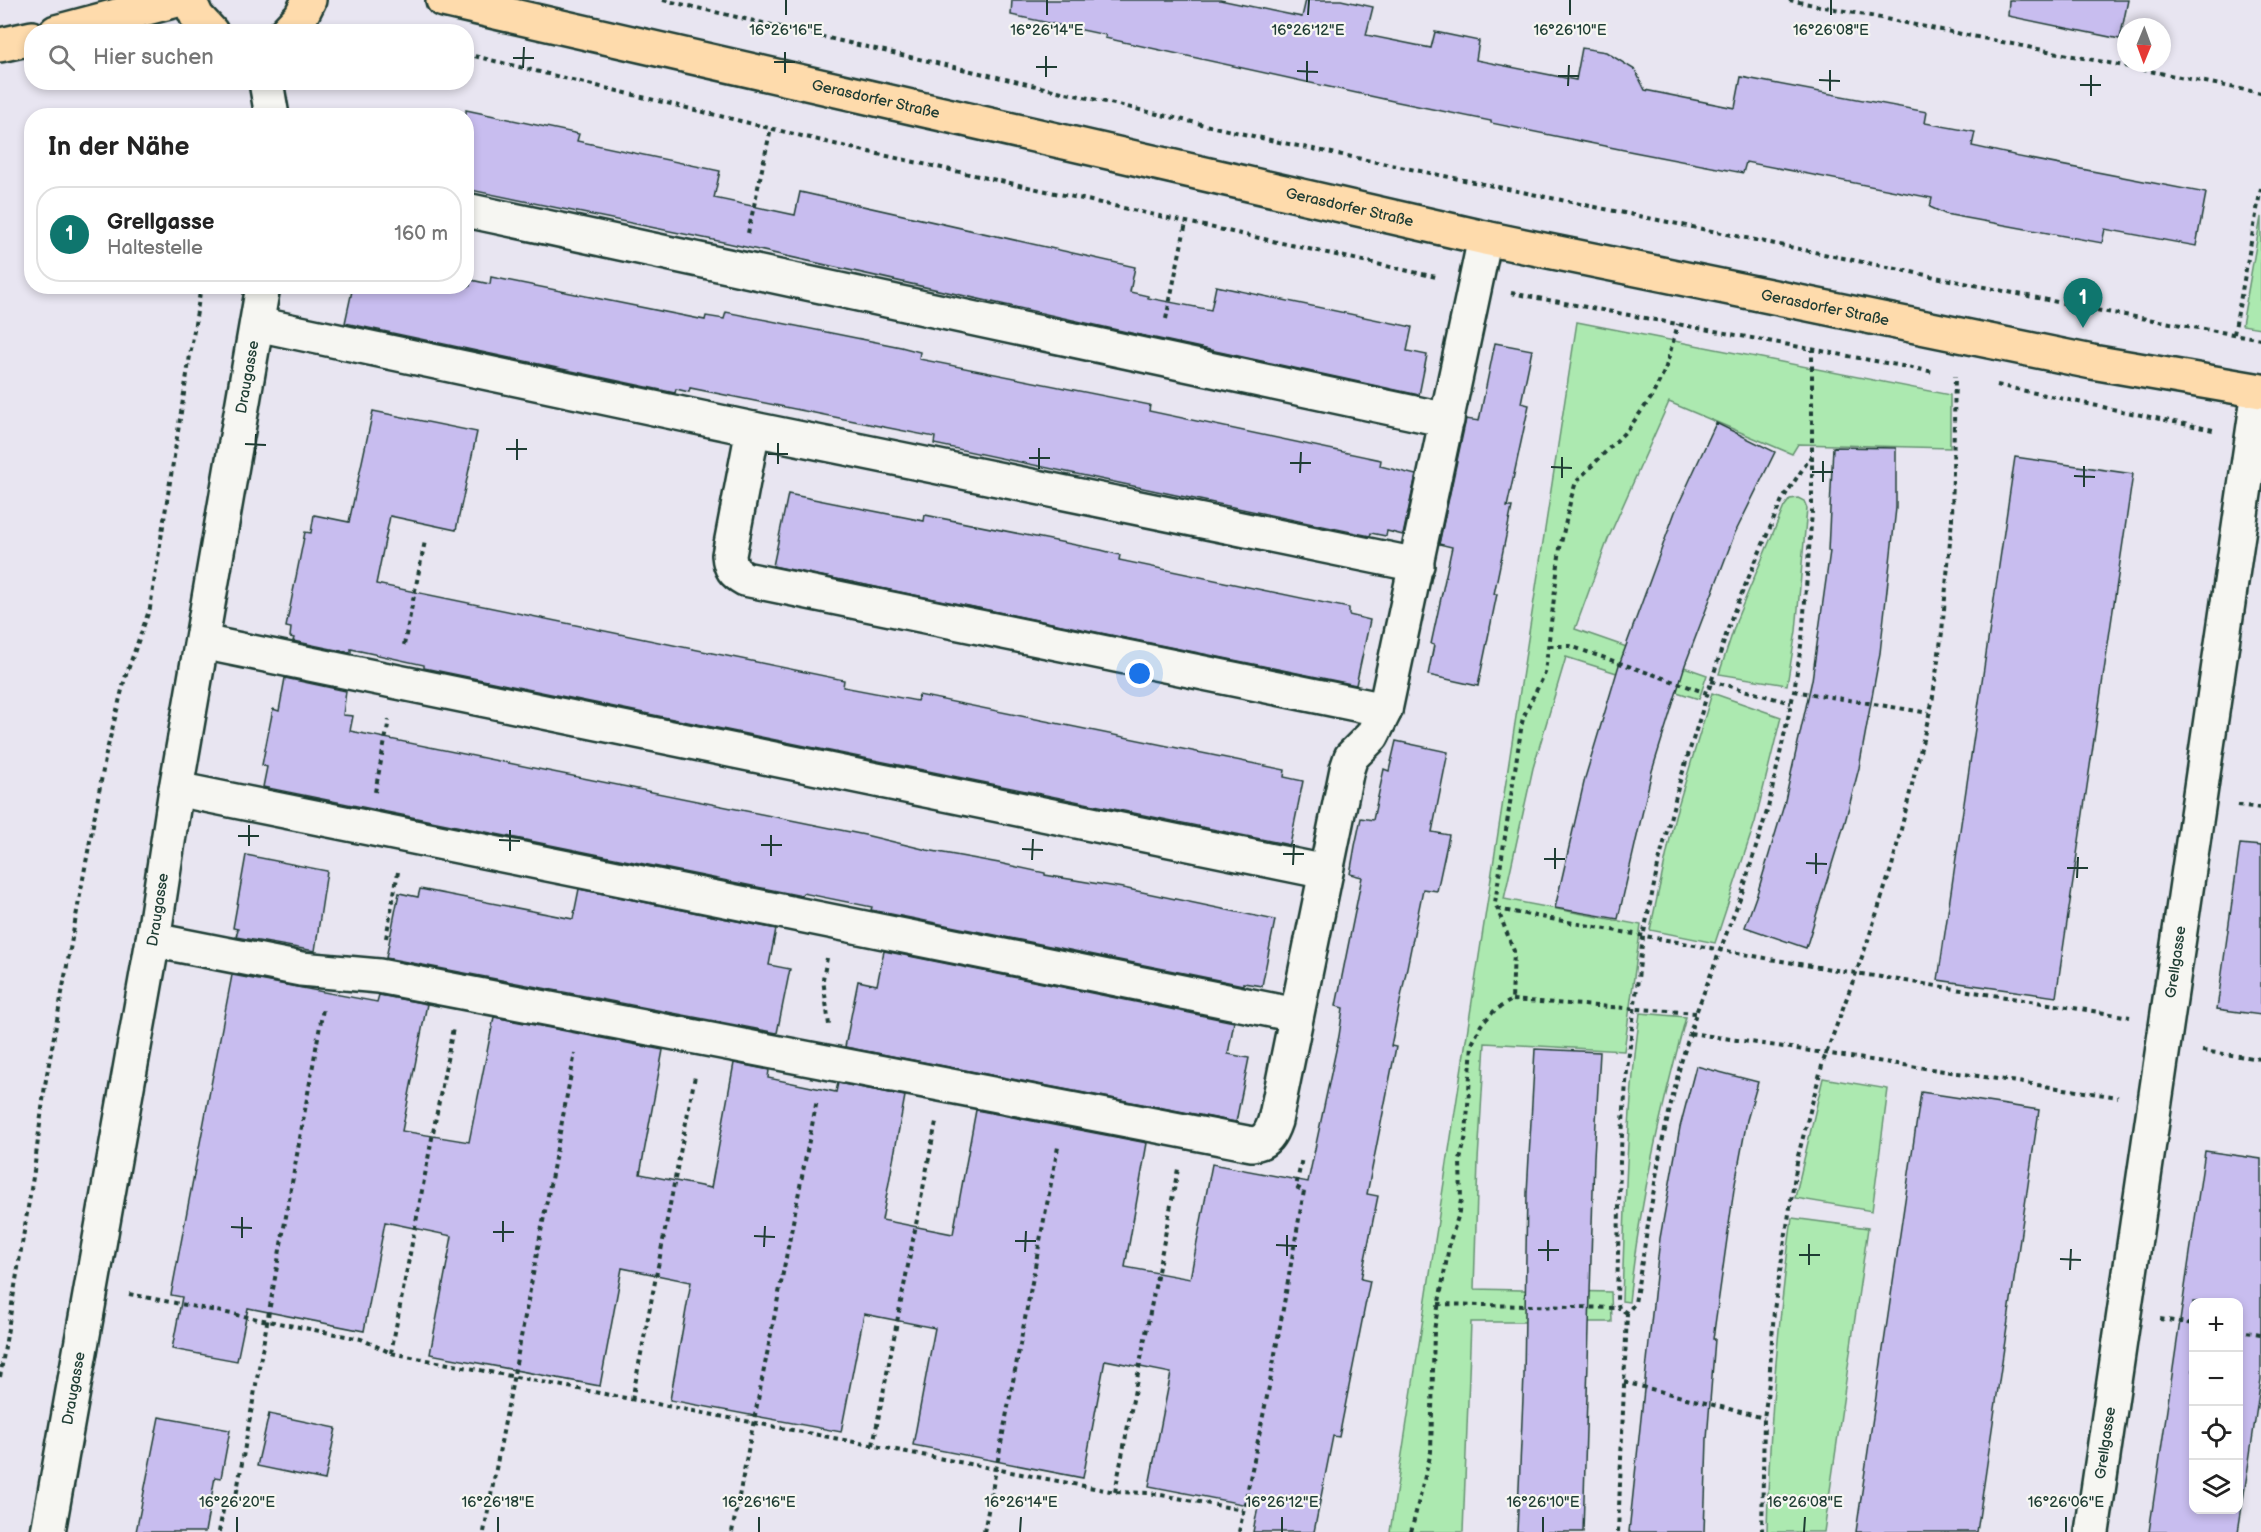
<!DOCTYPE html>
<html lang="de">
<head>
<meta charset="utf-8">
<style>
  :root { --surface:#fff; --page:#f2f2f2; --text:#222; --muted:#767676; --line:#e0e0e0; --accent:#0f766e }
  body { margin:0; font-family:"Balsamiq Sans",sans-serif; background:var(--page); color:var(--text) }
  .controls { position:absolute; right:18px; bottom:18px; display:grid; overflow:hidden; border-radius:12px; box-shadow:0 3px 9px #0003 }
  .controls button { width:54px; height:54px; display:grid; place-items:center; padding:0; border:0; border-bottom:2px solid var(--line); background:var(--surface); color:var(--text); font:30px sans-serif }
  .compass { position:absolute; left:2117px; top:18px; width:54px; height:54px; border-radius:50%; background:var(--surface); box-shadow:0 3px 9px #0003; rotate:181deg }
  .you { position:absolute; left:1140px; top:674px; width:21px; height:21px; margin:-15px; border:4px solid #fff; border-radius:50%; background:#1a73e8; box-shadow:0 0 0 9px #1a73e833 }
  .badge { display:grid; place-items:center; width:39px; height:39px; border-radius:50%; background:var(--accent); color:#fff; font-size:20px; font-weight:700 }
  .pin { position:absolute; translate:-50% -50px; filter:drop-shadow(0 2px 3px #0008) }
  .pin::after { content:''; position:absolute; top:32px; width:21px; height:18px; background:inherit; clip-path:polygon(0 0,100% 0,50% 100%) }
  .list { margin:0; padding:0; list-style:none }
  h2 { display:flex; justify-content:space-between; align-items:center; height:78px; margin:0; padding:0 24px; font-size:26px }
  h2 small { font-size:20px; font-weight:400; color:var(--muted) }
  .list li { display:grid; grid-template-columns:39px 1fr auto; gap:18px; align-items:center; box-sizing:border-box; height:96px; margin:0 12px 12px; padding:0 12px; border:2px solid var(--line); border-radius:24px }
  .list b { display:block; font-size:22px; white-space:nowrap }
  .list p { margin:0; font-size:20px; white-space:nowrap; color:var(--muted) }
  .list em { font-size:20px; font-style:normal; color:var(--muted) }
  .icon { flex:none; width:33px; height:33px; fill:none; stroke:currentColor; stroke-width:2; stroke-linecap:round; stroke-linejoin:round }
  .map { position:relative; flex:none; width:2261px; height:1532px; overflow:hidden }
  .search { position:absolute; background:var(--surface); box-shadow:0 3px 9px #0003; left:24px; top:24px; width:450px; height:66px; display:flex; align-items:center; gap:15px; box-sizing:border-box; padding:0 21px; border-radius:24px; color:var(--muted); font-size:22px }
  .panel { position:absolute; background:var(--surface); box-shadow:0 3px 9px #0003; left:24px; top:108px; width:450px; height:186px; border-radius:24px }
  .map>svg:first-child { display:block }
  .green { fill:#ace9b0; stroke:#669372; stroke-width:1.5 }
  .building { fill:#c8bdef; stroke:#1f3d34; stroke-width:1.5; fill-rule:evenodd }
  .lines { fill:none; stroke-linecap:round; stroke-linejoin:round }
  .minor-casing { stroke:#1f3d34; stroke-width:38 }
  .major-casing { stroke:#1f3d34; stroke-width:38 }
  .path { stroke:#1f3d34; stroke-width:4; stroke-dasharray:4.5 4.5; stroke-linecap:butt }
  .minor { stroke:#f6f6f2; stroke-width:33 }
  .major { stroke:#fedbac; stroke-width:33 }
  .ticks { fill:none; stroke:#1f3d34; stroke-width:2 }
  .labels { text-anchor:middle; stroke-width:4.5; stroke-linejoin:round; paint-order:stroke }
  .street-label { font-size:15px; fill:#1f3d34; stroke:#f6f6f2 }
  .ticks-label { font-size:15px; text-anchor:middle; fill:#1f3d34; stroke:#f6f6f2; stroke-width:4.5; stroke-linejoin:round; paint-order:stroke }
</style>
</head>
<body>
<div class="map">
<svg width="2261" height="1532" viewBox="0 0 2261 1532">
  <rect width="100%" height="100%" fill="#e8e5f1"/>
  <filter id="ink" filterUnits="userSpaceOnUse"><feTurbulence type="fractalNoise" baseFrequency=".0167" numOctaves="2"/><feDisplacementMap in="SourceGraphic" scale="12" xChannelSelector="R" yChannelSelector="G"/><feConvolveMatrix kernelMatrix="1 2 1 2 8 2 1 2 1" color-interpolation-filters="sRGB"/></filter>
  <g filter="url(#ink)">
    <path class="green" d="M 2261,217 L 2261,324 L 2260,328 L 2242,325 Z
      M 1577,322 L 1950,395 L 1950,448 L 1798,444 L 1792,454 L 1669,402 L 1608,539 L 1575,629 L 1707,675 L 1699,699 L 1566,657 L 1533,768 L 1504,899 L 1641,925 L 1624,1051 L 1485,1043 L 1478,1160 L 1474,1289 L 1611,1292 L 1612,1322 L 1471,1322 L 1463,1532 L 1390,1532 Z
      M 1798,498 L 1804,501 L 1807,508 L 1796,631 L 1787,685 L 1719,674 L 1738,616 L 1784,507 L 1790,499 Z
      M 1712,693 L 1781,717 L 1755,822 L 1715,943 L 1650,930 L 1675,816 Z
      M 1640,1013 L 1686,1017 C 1660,1111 1639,1205 1629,1302 L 1622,1301 C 1625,1205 1627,1109 1640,1013 Z
      M 1823,1078 L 1888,1089 L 1872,1211 L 1795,1198 Z
      M 1792,1218 L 1868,1228 L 1824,1532 L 1767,1532 C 1769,1427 1778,1322 1792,1218 Z"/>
    <path class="building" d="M 1012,0 L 1220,0 L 1302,17 L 1306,0 L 1341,0 L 1373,7 L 1366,35 L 1431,48 L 1435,32 L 1479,41 L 1476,60 L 1576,80 L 1582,48 L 1606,52 L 1635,70 L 1645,90 L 1735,108 L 1741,77 L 1927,112 L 1925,123 L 1975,132 L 1972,146 L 2014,155 L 2014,156 L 2206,193 L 2196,246 L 2105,229 L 2102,243 L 1945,214 L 1930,207 L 1932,198 L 1746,162 L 1743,173 L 1634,152 L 1491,123 L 1491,121 L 1393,101 L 1105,38 L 1106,35 L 1011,15 Z
      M 2009,0 L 2128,0 L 2120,39 L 2008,16 Z
      M 466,110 L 579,134 L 577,141 L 720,171 L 714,198 L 795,215 L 800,192 L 1135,267 L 1130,292 L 1148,296 L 1148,298 L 1211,310 L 1216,286 L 1412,327 L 1407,351 L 1427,355 L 1419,395 L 1122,331 L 723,242 L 466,189 Z
      M 491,277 L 705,320 L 706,316 L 724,319 L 726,312 L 901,347 L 920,352 L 919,359 L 1150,405 L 1149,411 L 1381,460 L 1380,466 L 1416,475 L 1403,535 L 1387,531 L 1386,536 L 1371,533 L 1370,536 L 934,444 L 935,437 L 884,427 L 690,388 L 689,392 L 676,389 L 675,393 L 345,323 L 353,286 L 470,286 L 471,280 L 490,284 Z
      M 1495,343 L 1532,350 L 1521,403 L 1529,405 L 1507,507 L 1512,507 L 1494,594 L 1497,594 L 1478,686 L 1428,675 L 1434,645 L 1431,644 L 1452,547 L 1439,544 L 1466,419 L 1479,421 Z
      M 373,411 L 477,432 L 456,530 L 390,516 L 376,584 L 844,680 L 843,687 L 917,701 L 919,695 L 1285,770 L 1284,777 L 1303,781 L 1290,845 L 424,668 L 424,665 L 351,649 L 351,653 L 293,641 L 294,638 L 290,637 L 291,628 L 286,627 L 305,532 L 311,533 L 314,515 L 349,522 Z
      M 1716,423 L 1775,452 L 1735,533 L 1685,665 L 1652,771 L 1618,919 L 1555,908 L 1585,778 L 1619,665 L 1675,512 Z
      M 1833,447 L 1896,448 L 1896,508 L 1880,653 L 1859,768 L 1845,822 L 1806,948 L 1745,927 L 1758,891 L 1784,805 L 1812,680 L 1830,551 L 1828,551 Z
      M 2015,457 L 2133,474 L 2056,997 L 1938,980 Z
      M 788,494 L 924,521 L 925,515 L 1101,550 L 1120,555 L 1119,560 L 1349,608 L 1349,615 L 1370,620 L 1356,685 L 773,566 Z
      M 285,678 L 346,691 L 343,715 L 353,716 L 350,731 L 865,835 L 927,850 L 999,863 L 1045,873 L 1045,875 L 1123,888 L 1275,920 L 1262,986 L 1243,983 L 1243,985 L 871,910 L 872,907 L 803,893 L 802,896 L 263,787 L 267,767 L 262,765 L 273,709 L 279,711 Z
      M 1396,741 L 1448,752 L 1432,832 L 1449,835 L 1437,891 L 1423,889 L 1391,1046 L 1396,1047 L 1367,1194 L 1378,1196 L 1361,1279 L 1370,1281 L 1339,1437 L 1333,1436 L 1314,1532 L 1253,1532 L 1258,1507 L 1149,1486 L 1171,1373 L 1105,1360 L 1083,1478 L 913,1445 L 935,1328 L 864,1314 L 841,1432 L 670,1400 L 691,1282 L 622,1268 L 600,1386 L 430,1354 L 452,1236 L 385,1222 L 364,1331 L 248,1308 L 237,1361 L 172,1349 L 182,1297 L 171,1295 L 232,975 L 377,1002 L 379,995 L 427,1004 L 402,1131 L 469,1142 L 494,1017 L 663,1050 L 640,1174 L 711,1188 L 734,1063 L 769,1070 L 768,1078 L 836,1092 L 838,1083 L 905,1096 L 882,1220 L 953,1234 L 976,1110 L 1147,1143 L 1125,1267 L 1190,1279 L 1212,1164 L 1308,1182 L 1339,1036 L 1343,1008 L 1336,1006 L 1362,877 L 1350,874 L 1355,846 L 1361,818 L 1373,820 L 1384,769 L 1389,771 Z
      M 2240,844 L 2261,846 L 2261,1015 L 2217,1009 Z
      M 246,855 L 327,871 L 315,951 L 236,937 L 238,929 L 233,928 Z
      M 420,889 L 573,919 L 579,889 L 776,929 L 769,965 L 790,969 L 777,1033 L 386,958 L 399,893 L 418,897 Z
      M 884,951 L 1234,1022 L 1228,1054 L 1249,1058 L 1236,1122 L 845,1047 L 858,981 L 877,985 Z
      M 1535,1049 L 1600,1052 L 1594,1157 L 1583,1532 L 1517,1532 L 1524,1376 L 1527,1193 Z
      M 1696,1066 L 1758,1082 L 1747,1120 L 1734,1189 L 1713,1339 L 1715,1339 L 1707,1439 L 1704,1532 L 1629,1532 L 1660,1238 L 1680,1127 Z
      M 1921,1092 L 2039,1110 L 1997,1395 L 1977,1532 L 1856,1532 Z
      M 2205,1151 L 2261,1159 L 2261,1379 L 2248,1468 L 2238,1532 L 2149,1532 ZM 2193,1302 L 2238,1302 L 2238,1509 L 2193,1509 Z
      M 269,1414 L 336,1428 L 325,1480 L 257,1466 Z
      M 159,1417 L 230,1430 L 221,1478 L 215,1477 L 205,1532 L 136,1532 Z"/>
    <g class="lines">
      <defs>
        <g id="minor">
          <path d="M 266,82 L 272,116"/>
          <path d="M 466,210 L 1447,420"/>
          <path d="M 257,324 L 753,429 L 1417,565"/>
          <path d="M 753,429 L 729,555 C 730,568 734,573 745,579 L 1385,710"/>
          <path d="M 202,642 L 1326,872"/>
          <path d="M 176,789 L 1296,1015"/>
          <path d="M 153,940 L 301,969 L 379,976 L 1252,1144 C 1266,1143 1271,1133 1275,1121 L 1347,769 L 1351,757 L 1372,736 L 1385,710 L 1485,238"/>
          <path id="s1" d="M 48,1532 L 153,940 L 176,789 L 263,286"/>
          <path id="s2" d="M 2092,1532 L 2259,391"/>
        </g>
        <g id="major">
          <path d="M 189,0 L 197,17 L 211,32"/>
          <path id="s3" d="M 443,0 L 1485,238 L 2092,362 L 2261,391"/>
          <path d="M 56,32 L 177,0"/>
          <path d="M 286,32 L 301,16 L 309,0"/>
          <path d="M 0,45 L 32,38"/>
        </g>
      </defs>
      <use href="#minor" class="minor-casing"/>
      <use href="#major" class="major-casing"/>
      <path class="path" d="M 663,0 L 1279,142 L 2096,310 L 2261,339
        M 1789,0 L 2261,93
        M 466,54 L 851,148 L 1436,277
        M 748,233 L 771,128
        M 1511,293 L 1934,372
        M 1166,319 L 1186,223
        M 2234,334 L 2261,188
        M 1997,385 L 2213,430
        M 404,645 L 425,541
        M 1549,646 L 1570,646 L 1707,693
        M 1711,681 L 1791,703
        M 1794,691 L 1929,713
        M 375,792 L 389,720
        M 2238,805 L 2261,808
        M 1497,909 L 1787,962 L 2130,1017
        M 386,938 L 398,872
        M 827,958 L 823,979 L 829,1025
        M 1512,1000 L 1696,1013
        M 1690,1033 L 2118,1097
        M 2202,1051 L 2261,1059
        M 129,1294 L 361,1339 L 391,1353 L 1115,1492 L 1150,1493 L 1243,1510
        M 1438,1304 L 1619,1308
        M 1627,1313 L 1619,1308 L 1617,1301 L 1620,1161 L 1627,1070 L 1643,937 L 1658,866 L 1679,784 L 1732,616 L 1782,500 L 1812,455
        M 2160,1319 L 2194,1324
        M 2238,1331 L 2261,1334
        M 391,1353 L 453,1028
        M 0,1377 L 34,1171 L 45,1085 L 106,754 L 125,678 L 150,608 L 201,286
        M 1624,1382 L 1764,1418
        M 632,1400 L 695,1076
        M 873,1445 L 936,1122
        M 1115,1492 L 1178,1169
        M 235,1502 L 323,1009
        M 219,1532 L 225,1500
        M 484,1532 L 575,1053
        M 732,1532 L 817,1100
        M 984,1532 L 1058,1147
        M 1239,1532 L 1270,1382 L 1304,1191 L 1296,1187 L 1302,1158
        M 1411,1532 L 1431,1452 L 1434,1330 L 1450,1241 L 1458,1217 L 1461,1200 L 1460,1160 L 1466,1136 L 1472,1044 L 1481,1025 L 1495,1010 L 1512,1000 L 1514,951 L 1495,903 L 1522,723 C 1527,705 1537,691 1545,673 L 1560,548 L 1571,498 L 1576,482 L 1629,428 L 1651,398 L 1665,370 L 1678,324
        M 1618,1532 L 1627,1313 L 1635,1303 L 1661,1147 L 1680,1066 L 1696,1013 L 1742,893 L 1768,808 L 1794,691 L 1802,639 L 1812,512 L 1812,350
        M 1762,1532 L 1764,1418 L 1769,1383 L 1774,1310 L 1798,1156 L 1823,1062 L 1866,946 L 1892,866 L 1932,703 L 1942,632 L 1952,519 L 1955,376"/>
      <use href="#minor" class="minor"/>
      <use href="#major" class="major"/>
    </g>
  </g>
  <path class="ticks" d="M 786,15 L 786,0M 1047,15 L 1047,0M 1308,15 L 1309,0M 1570,15 L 1570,0M 1831,15 L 1831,0M 513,58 L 534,58M 774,62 L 795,62M 1036,67 L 1057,67M 523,68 L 524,47M 1297,71 L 1318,72M 785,73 L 785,52M 1558,76 L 1579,76M 1046,77 L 1046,56M 1819,80 L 1840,81M 1307,82 L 1307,61M 2080,85 L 2101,85M 1568,86 L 1569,65M 1830,91 L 1830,70M 2091,96 L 2091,75M 245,444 L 266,445M 506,449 L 527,449M 768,454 L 788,454M 255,455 L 256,434M 1029,458 L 1050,458M 517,460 L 517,439M 1290,463 L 1311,463M 778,464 L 778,443M 1551,467 L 1572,468M 1039,469 L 1039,448M 1812,472 L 1833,472M 1300,473 L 1301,452M 2074,476 L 2095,477M 1562,478 L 1562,457M 1823,482 L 1823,461M 2084,487 L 2084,466M 238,836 L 259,836M 499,840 L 520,841M 761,845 L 782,845M 249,846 L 249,825M 1022,849 L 1043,850M 510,851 L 510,830M 1283,854 L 1304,854M 771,856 L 771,835M 1544,859 L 1565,859M 1032,860 L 1033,839M 1806,863 L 1827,864M 1293,865 L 1294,844M 2067,868 L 2088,868M 1555,869 L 1555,848M 1816,874 L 1816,853M 2077,878 L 2078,857M 231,1227 L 252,1228M 493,1232 L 514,1232M 754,1236 L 775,1237M 242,1238 L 242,1217M 1015,1241 L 1036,1241M 503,1242 L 503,1221M 1276,1245 L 1297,1246M 764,1247 L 765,1226M 1538,1250 L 1559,1250M 1025,1252 L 1026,1231M 1799,1255 L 1820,1255M 1287,1256 L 1287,1235M 2060,1259 L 2081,1260M 1548,1261 L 1548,1240M 1809,1265 L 1809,1244M 2070,1270 L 2071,1249M 237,1532 L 237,1517M 498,1532 L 498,1517M 759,1532 L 759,1517M 1020,1532 L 1021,1517M 1282,1532 L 1282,1517M 1543,1532 L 1543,1517M 1804,1532 L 1805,1517M 2066,1532 L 2066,1517"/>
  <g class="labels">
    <g class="street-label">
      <text dy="5" stroke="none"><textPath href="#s3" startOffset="444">Gerasdorfer Straße</textPath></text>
      <text dy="5" stroke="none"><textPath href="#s3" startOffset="930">Gerasdorfer Straße</textPath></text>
      <text dy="5" stroke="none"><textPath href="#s3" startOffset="1416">Gerasdorfer Straße</textPath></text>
      <text dy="5" stroke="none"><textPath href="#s1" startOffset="1172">Draugasse</textPath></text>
      <text dy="5" stroke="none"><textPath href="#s1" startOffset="632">Draugasse</textPath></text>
      <text dy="5" stroke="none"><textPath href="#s2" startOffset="576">Grellgasse</textPath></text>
      <text dy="5" stroke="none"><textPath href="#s1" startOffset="146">Draugasse</textPath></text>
      <text dy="5" stroke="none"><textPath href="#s2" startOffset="90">Grellgasse</textPath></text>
    </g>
  </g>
  <g class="ticks-label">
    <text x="786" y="35">16°26'16"E</text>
    <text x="1047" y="35">16°26'14"E</text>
    <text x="1308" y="35">16°26'12"E</text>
    <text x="1570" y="35">16°26'10"E</text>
    <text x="1831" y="35">16°26'08"E</text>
    <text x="237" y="1507">16°26'20"E</text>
    <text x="498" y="1507">16°26'18"E</text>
    <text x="759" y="1507">16°26'16"E</text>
    <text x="1021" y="1507">16°26'14"E</text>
    <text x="1282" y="1507">16°26'12"E</text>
    <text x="1543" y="1507">16°26'10"E</text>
    <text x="1805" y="1507">16°26'08"E</text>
    <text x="2066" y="1507">16°26'06"E</text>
  </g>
</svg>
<div class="controls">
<button>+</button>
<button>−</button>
<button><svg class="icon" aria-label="locate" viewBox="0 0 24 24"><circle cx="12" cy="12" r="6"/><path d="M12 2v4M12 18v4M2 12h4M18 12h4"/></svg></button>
<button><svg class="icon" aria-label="layers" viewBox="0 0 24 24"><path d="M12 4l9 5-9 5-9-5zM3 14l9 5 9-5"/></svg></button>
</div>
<svg class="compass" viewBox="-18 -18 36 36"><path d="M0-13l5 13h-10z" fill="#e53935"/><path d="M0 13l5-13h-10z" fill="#767676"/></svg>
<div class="you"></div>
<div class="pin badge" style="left:2083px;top:328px">1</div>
<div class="search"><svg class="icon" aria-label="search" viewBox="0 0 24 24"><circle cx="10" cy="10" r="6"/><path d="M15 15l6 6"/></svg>Hier suchen</div>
<section class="panel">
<h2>In der Nähe<small></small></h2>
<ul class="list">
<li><span class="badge">1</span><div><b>Grellgasse</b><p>Haltestelle</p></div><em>160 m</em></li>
</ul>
</section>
</div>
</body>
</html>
